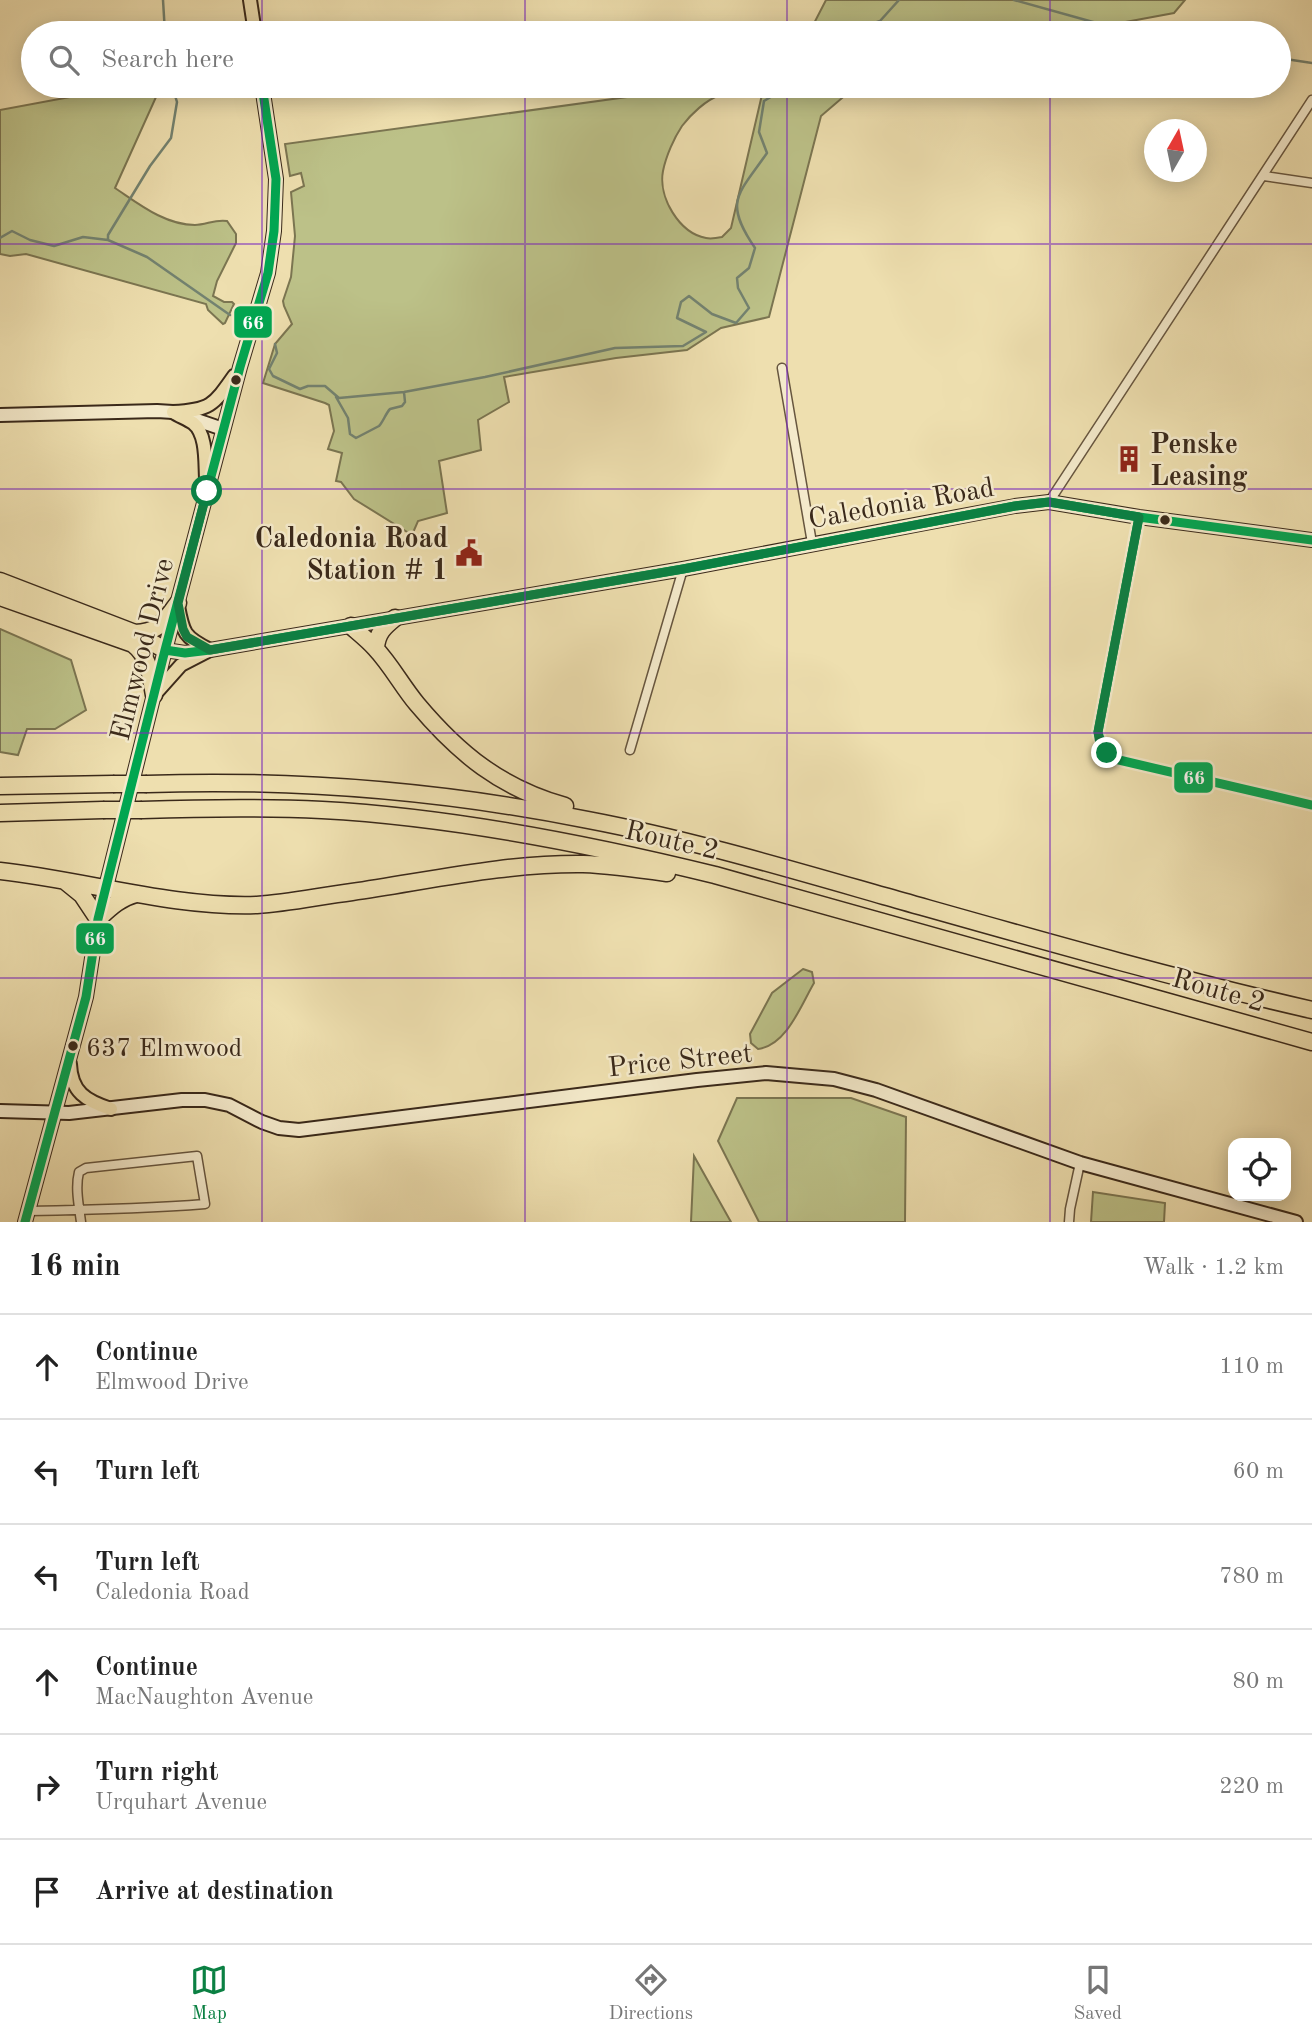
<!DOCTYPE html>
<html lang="en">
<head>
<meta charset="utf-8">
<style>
  :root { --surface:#fff; --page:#f2f2f2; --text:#222; --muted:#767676; --line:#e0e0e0; --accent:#0b8043 }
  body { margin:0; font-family:"Old Standard TT",serif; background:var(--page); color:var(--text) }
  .controls { position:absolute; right:21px; bottom:21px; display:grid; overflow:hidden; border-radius:14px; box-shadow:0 4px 18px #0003 }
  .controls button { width:63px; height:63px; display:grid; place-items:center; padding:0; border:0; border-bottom:2px solid var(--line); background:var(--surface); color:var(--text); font:35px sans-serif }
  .compass { position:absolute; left:1144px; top:119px; width:63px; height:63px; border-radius:50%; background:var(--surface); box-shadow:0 4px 18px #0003; rotate:9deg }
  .stop { position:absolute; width:21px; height:21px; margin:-16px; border:5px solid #0b8043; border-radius:50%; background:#fff }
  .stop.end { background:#0b8043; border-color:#fff; box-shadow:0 2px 7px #0008 }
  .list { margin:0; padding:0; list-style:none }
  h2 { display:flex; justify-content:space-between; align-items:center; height:91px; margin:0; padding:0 28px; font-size:30px }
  h2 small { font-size:23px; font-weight:400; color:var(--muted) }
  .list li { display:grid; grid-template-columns:46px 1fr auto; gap:21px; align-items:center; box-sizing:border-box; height:105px; padding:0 28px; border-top:2px solid var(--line) }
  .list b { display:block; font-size:26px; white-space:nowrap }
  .list p { margin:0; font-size:23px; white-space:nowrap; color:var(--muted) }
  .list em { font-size:23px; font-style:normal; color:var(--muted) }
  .icon { flex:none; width:38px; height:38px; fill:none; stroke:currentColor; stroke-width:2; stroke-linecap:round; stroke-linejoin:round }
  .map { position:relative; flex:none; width:1312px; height:1222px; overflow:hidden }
  .search { position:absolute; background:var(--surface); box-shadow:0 4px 18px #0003; left:21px; right:21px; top:21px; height:77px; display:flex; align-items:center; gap:18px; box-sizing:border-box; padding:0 24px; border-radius:38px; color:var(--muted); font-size:26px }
  .sheet { height:721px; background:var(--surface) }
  nav { display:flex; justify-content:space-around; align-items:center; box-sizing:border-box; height:98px; border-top:2px solid var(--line); background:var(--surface); font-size:19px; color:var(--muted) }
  nav a { display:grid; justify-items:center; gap:4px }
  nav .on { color:var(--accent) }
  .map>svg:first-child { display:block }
  .green { fill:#bcc188; stroke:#7b7551; stroke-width:2 }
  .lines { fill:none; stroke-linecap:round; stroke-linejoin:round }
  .stream { stroke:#738270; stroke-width:2.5 }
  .street-casing { stroke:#67563f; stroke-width:11 }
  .secondary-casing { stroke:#3a291a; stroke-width:16 }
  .primary-casing { stroke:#3a291a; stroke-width:16 }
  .highway-casing { stroke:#3a291a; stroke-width:19 }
  .street { stroke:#f4eacb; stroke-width:8 }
  .secondary { stroke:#f4eacb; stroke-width:12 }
  .primary { stroke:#eedfaf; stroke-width:12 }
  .highway { stroke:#eedfaf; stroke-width:16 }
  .highway-bridge-casing { stroke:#3a291a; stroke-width:19; stroke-linecap:butt }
  .highway-bridge { stroke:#eedfaf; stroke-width:16 }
  .bus-1-casing { stroke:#f4eacb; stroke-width:14 }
  .bus-1 { stroke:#00a651; stroke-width:9 }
  .route { stroke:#0b8043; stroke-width:9 }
  .grid { fill:none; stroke:#7b2cbf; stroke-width:2; stroke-opacity:0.55 }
  .bus-dot { fill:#3a291a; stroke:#f4eacb; stroke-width:2.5 }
  .labels { text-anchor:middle; stroke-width:5; stroke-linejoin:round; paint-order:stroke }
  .bus-label { font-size:26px; fill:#3a291a; stroke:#f4eacb; text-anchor:start }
  .poi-label { font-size:28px; font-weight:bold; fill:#3a291a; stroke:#f4eacb; text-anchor:start }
  .street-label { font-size:28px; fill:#3a291a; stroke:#f4eacb }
  .line-badge { stroke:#f4eacb; stroke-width:2.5 }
  .badge-label { font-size:19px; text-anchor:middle; font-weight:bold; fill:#fff }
</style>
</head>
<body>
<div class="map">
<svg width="1312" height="1222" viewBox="0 0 1312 1222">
  <rect width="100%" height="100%" fill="#eedfaf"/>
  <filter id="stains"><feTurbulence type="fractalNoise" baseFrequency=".00286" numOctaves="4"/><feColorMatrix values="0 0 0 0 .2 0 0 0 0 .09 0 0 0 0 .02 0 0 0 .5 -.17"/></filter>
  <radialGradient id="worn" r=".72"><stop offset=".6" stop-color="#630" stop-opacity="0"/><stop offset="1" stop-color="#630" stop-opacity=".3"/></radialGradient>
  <path class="green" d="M 826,0 L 1185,0 L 1174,13 L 1066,33 L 809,33 Z
    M 129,86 L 161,86 L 115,188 C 139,204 165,225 195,225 C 206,225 215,219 227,221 L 236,234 L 236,243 L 217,281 L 213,296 L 224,302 L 232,302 L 234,304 L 225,323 L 223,324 L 208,310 L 206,304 L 26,254 L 10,256 L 0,254 L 0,110 Z
    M 666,86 L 745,86 C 738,90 728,91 720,95 C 706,100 691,114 682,126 C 674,138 666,156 663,171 C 658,197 679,233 706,238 C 711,239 717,238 722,237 L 731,228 L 764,86 L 856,86 L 821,116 L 769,317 L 721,328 L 687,350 L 616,358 L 504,377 L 509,402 L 478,420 L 481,450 L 439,461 L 447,513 L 418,521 L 412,535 L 354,499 L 341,482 L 336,481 L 342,453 L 328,449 L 334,431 L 329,405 L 325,403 L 263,383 L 275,344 L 292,324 L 284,306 L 283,301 L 291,277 L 295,236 L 291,192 L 304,186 L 301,173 L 290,176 L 285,144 L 649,94 Z
    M 0,629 L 71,660 L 86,710 L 55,729 L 27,729 L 18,755 L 0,752 Z
    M 803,969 L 812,972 L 814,983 C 801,1005 787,1045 758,1049 L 751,1043 L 750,1034 L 772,993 Z
    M 737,1098 L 851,1098 L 906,1117 L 905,1222 L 759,1222 L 718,1141 Z
    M 694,1156 L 731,1222 L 691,1222 Z
    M 1093,1192 L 1165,1203 L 1164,1222 L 1091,1222 Z"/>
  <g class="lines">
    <path class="stream" d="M 163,0 L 165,33
      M 1014,0 L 1093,22 L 1122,33
      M 846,33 L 880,21 L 899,0
      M 1279,58 L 1312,63
      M 0,238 L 12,231 L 30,240 L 54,246 L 83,237 L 108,240 L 147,257 L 230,315
      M 108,240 L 108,235 L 150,166 L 171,138 L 177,102 L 172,86
      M 275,344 L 277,353 L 269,369 L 273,376 L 300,389 L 308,386 L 325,386 L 339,398 L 404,392 L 485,377 L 615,348 L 683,346 L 706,332 L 677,318 L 681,302 L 689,296 L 712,314 L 736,323 L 749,308 L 738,288 L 737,278 L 749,268 L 755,248 C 723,201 738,195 767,153 L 759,132 L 764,101 L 789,86
      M 336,397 L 348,418 L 350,434 L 356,438 C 358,437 377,427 379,426 C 383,422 386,413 390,409 L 402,406 L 405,402 L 404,392"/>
    <defs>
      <path id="street" d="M 1264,176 L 1312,183
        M 782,368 L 812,543
        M 1049,502 L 1312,100
        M 1139,517 L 1098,732 C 1101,747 1106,753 1119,760 L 1312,805
        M 630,750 L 683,569
        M 28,1211 C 87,1210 146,1209 205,1204 L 197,1156 L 86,1168 L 79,1172 C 75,1188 79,1206 81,1222
        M 1069,1222 L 1070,1209 L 1080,1163"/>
      <path id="secondary" d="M 0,415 L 157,411 L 173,412 L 223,429
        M 165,650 L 185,653 L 210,650 L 683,569 L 1015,506 L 1049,502 L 1139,517 L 1312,540
        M 0,1111 L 69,1113 L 182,1100 L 205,1100 L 229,1105 L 262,1122 L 279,1128 L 299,1130 L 697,1080 L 766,1073 L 834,1079 L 876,1090 L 1080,1163 L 1296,1222"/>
      <path id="primary" d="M 250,0 L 255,33
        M 173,412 C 179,416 187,419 193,423 C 207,434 205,462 206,478
        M 173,412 C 210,410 213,406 234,376
        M 178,606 C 183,633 184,637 210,650
        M 156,693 L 181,665 L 210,650
        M 70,1064 C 71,1092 86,1101 111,1109
        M 25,1222 L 86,997 L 98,919 L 165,650 L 240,367 L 268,273 L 274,231 L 276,179 L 262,86"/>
      <path id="highway" d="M 0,581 L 135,633 L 165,650
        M 0,597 L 133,644 L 145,646
        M 351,626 C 359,633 368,640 375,648 C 391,665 402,686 417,704 C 459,754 501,788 565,806
        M 135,633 C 160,632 164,621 178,603
        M 133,644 C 150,658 150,674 154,695
        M 376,648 C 377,633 384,627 395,618
        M 147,784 C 295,779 443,791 588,820 C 688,839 786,868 884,896 C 1026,936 1168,977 1312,1010
        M 0,786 L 113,784
        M 142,810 C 202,808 262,807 322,810 C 452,817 589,844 715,875 L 1312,1042
        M 0,813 L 103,810
        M 0,871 C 83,880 174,908 257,905 C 289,903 320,896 352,892 C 428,881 506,863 583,864 C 611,865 639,869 667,873
        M 66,882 L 82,895 L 98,919 C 110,908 120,898 136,894"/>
    </defs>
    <use href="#street" class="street-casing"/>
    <use href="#secondary" class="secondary-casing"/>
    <use href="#primary" class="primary-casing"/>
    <use href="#highway" class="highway-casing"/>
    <use href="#street" class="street"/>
    <use href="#secondary" class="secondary"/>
    <use href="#primary" class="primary"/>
    <use href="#highway" class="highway"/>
    <defs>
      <path id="highway-bridge" d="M 113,784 L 147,784
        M 103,810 L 142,810"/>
    </defs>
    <use href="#highway-bridge" class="highway-bridge-casing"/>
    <use href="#highway-bridge" class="highway-bridge"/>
    <defs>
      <path id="bus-1" d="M 1139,517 L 1098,732 C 1101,745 1107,753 1119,760 L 1312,805
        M 165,650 L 185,653 L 210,650 L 683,569 L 1015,506 L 1049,502 L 1139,517 L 1312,540
        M 25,1222 L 86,997 L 98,919 L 165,650 L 240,367 L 268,273 L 274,231 L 276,179 L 262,86"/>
    </defs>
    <use href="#bus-1" class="bus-1-casing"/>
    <use href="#bus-1" class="bus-1"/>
  </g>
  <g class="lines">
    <path class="route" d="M 207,491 L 178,603 L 183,629 L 187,637 L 210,650 L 683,569 L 1015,506 L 1049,502 L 1139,517 L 1098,732 L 1100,744 L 1107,753"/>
  </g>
  <path class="grid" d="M 262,0 L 262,33M 525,0 L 525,33M 787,0 L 787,33M 1050,0 L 1050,33M 262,86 L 262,1222M 525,86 L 525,1222M 787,86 L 787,1222M 1050,86 L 1050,1222M 0,244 L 1312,244M 0,489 L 1312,489M 0,733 L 1312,733M 0,978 L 1312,978"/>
  <defs>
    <symbol id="building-bare" viewBox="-9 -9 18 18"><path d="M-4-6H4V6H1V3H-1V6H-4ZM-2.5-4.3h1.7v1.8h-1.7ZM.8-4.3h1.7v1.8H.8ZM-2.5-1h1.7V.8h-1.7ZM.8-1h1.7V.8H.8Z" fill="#8f2418" stroke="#f4eacb" stroke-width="2.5" paint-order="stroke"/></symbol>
    <symbol id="civic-bare" viewBox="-9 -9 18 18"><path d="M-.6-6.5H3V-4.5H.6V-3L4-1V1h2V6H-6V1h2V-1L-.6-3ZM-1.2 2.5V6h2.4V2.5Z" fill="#8f2418" stroke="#f4eacb" stroke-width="2.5" paint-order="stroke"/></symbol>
  </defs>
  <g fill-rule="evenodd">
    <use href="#building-bare" x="1110" y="440" width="38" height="38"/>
    <use href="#civic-bare" x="450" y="534" width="38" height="38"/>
  </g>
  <g class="bus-dot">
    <circle cx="236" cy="380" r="6"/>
    <circle cx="1165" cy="520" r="6"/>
    <circle cx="73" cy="1046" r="6"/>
  </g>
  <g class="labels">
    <g class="bus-label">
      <text x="86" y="1056">637 Elmwood</text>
    </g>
    <g class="poi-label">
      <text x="1150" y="453">Penske<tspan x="1150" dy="32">Leasing</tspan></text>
      <text x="448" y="547" text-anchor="end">Caledonia Road<tspan x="448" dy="32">Station # 1</tspan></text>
    </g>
    <g class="street-label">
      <text transform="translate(901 502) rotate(-10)" y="10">Caledonia Road</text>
      <text transform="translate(141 649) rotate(-76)" y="10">Elmwood Drive</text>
      <text transform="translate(672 839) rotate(13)" y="10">Route 2</text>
      <text transform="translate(1219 989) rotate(16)" y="10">Route 2</text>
      <text transform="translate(680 1059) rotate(-6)" y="10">Price Street</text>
    </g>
  </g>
  <g class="line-badge">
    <rect x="233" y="305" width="40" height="34" rx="7" fill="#00a651"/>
    <rect x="1173" y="761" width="41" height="33" rx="7" fill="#00a651"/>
    <rect x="75" y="922" width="40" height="33" rx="7" fill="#00a651"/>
  </g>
  <g class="badge-label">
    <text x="253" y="329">66</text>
    <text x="1194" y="784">66</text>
    <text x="95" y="945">66</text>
  </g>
  <rect width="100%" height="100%" filter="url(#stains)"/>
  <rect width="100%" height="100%" fill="url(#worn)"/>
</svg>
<div class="controls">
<button><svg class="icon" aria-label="locate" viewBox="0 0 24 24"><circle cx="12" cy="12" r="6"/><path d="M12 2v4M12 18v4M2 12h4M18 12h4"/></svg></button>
</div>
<svg class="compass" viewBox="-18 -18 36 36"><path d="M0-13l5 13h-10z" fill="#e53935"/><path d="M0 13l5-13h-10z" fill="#767676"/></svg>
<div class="stop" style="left:207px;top:491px"></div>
<div class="stop end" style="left:1107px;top:753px"></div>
<div class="search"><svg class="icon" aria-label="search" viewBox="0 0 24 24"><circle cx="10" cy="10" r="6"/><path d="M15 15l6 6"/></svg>Search here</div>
</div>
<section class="sheet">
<h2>16 min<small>Walk · 1.2 km</small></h2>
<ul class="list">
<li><svg class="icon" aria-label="ahead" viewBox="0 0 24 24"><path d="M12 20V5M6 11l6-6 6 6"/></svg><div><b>Continue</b><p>Elmwood Drive</p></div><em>110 m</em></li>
<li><svg class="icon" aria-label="left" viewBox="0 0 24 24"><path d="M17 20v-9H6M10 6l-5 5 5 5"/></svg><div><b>Turn left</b></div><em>60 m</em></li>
<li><svg class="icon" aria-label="left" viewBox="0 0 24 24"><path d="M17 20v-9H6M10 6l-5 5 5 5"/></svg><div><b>Turn left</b><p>Caledonia Road</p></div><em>780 m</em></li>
<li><svg class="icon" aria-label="ahead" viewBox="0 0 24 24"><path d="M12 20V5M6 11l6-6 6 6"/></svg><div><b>Continue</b><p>MacNaughton Avenue</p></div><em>80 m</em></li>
<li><svg class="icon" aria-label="right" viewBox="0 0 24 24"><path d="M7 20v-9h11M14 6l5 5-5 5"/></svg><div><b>Turn right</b><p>Urquhart Avenue</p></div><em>220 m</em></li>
<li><svg class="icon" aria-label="arrive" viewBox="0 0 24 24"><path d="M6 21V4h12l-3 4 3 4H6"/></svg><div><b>Arrive at destination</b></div></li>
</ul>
</section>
<nav>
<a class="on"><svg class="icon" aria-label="map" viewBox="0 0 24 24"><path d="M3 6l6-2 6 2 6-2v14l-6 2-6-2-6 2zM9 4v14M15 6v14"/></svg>Map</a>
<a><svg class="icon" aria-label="directions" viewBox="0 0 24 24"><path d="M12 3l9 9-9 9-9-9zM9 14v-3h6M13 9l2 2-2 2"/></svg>Directions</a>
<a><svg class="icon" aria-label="saved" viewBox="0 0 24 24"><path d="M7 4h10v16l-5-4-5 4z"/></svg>Saved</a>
</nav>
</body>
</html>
